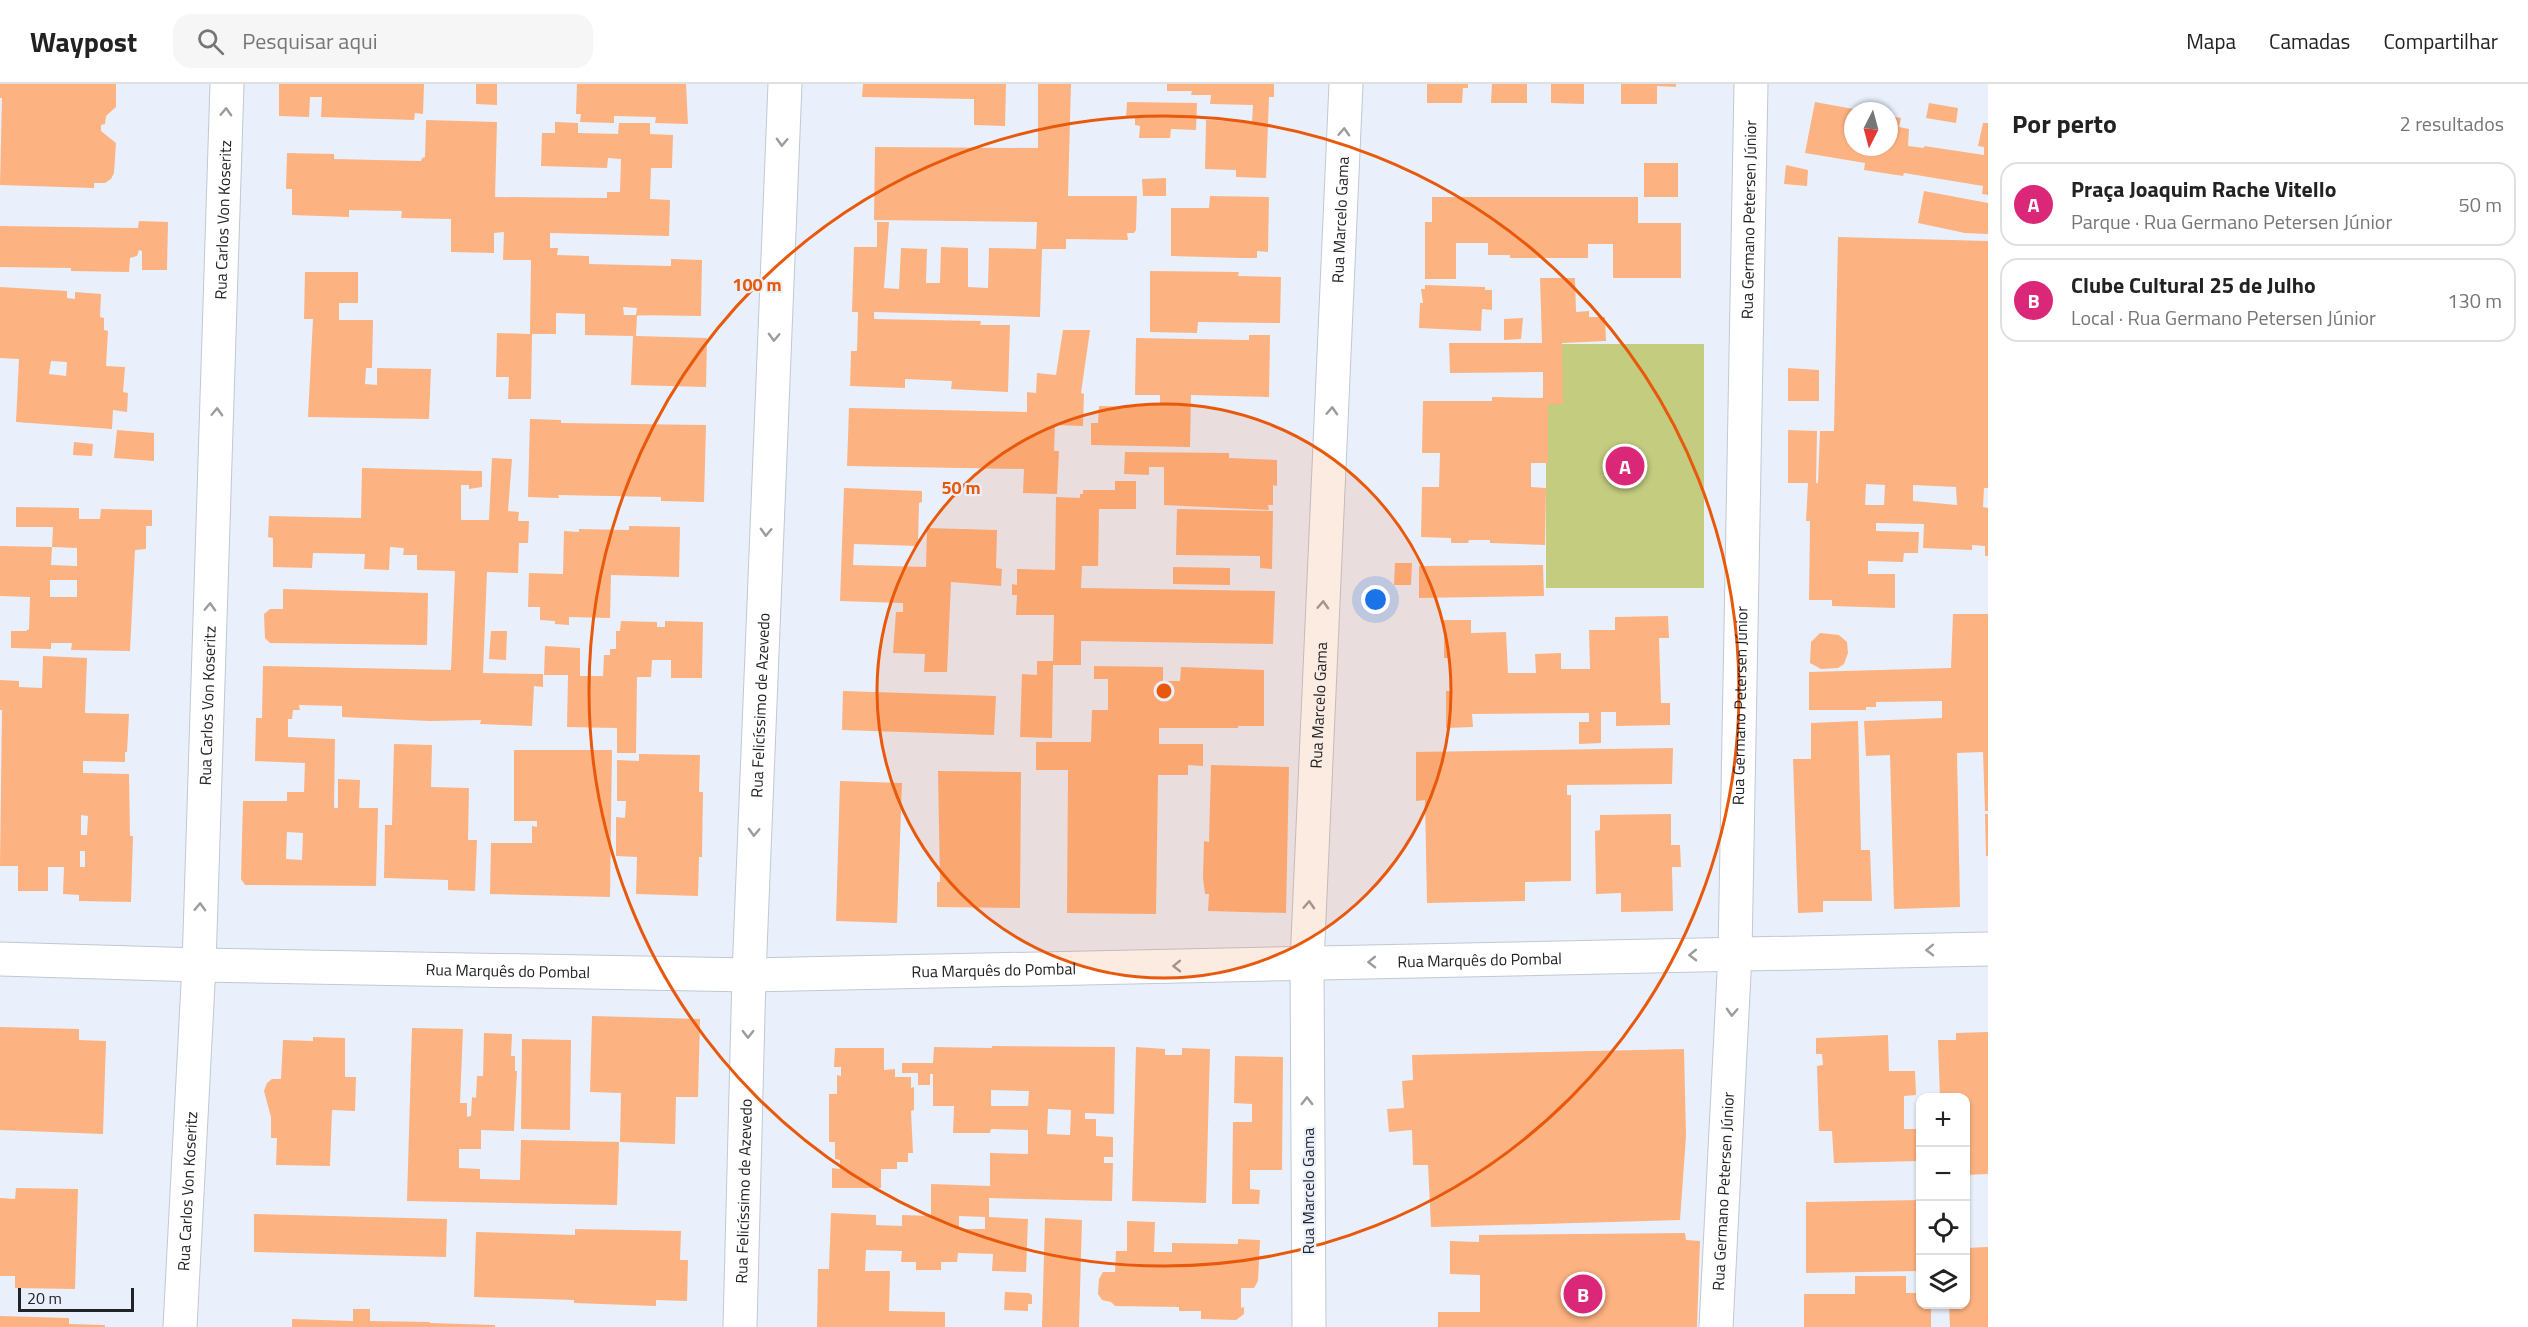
<!DOCTYPE html>
<html lang="pt">
<head>
<meta charset="utf-8">
<style>
  :root { --surface:#fff; --page:#f6f6f6; --text:#222; --muted:#767676; --line:#e0e0e0; --accent:#db2777 }
  body { margin:0; font-family:"Titillium Web",sans-serif; background:var(--page); color:var(--text) }
  .controls { position:absolute; right:18px; bottom:18px; display:grid; overflow:hidden; border-radius:12px; box-shadow:0 2px 4px #0004 }
  .controls button { width:54px; height:54px; display:grid; place-items:center; padding:0; border:0; border-bottom:2px solid var(--line); background:var(--surface); color:var(--text); font:30px sans-serif }
  .compass { position:absolute; left:1844px; top:18px; width:54px; height:54px; border-radius:50%; background:var(--surface); box-shadow:0 2px 4px #0004; rotate:186deg }
  .scale { position:absolute; left:18px; bottom:15px; width:116px; box-sizing:border-box; padding-left:6px; border:3px solid #212327; border-top:0; font-size:16px; line-height:21px; white-space:nowrap; color:#212327; -webkit-text-stroke:4px #eaf0fb; paint-order:stroke }
  .you { position:absolute; left:1376px; top:516px; width:21px; height:21px; margin:-15px; border:4px solid #fff; border-radius:50%; background:#1a73e8; box-shadow:0 0 0 9px #1a73e833 }
  .badge { display:grid; place-items:center; width:39px; height:39px; border-radius:50%; background:var(--accent); color:#fff; font-size:20px; font-weight:700 }
  .pin { position:absolute; translate:-50% -50%; border:3px solid #fff; box-shadow:0 2px 6px #0006 }
  .list { margin:0; padding:0; list-style:none }
  h2 { display:flex; justify-content:space-between; align-items:center; height:78px; margin:0; padding:0 24px; font-size:26px }
  h2 small { font-size:20px; font-weight:400; color:var(--muted) }
  .list li { display:grid; grid-template-columns:39px 1fr auto; gap:18px; align-items:center; box-sizing:border-box; height:84px; margin:0 12px 12px; padding:0 12px; border:2px solid var(--line); border-radius:18px }
  .list b { display:block; font-size:22px; white-space:nowrap }
  .list p { margin:0; font-size:20px; white-space:nowrap; color:var(--muted) }
  .list em { font-size:20px; font-style:normal; color:var(--muted) }
  .icon { flex:none; width:33px; height:33px; fill:none; stroke:currentColor; stroke-width:2; stroke-linecap:round; stroke-linejoin:round }
  .map { position:relative; flex:none; width:1988px; height:1243px; overflow:hidden }
  header { display:flex; align-items:center; gap:36px; box-sizing:border-box; height:84px; padding:0 30px; background:var(--surface); border-bottom:2px solid var(--line) }
  header strong { font-size:28px }
  nav { display:flex; gap:33px; margin-inline-start:auto; font-size:21px }
  .search { width:420px; height:54px; background:var(--page); display:flex; align-items:center; gap:15px; box-sizing:border-box; padding:0 21px; border-radius:18px; color:var(--muted); font-size:22px }
  main { display:flex }
  aside { flex:1; background:var(--surface) }
  .map>svg:first-child { display:block }
  .green { fill:#c4cd7f }
  .building { fill:#fdb281; fill-rule:evenodd }
  .lines { fill:none; stroke-linecap:round; stroke-linejoin:round }
  .street-casing { stroke:#c1c8d2; stroke-width:35 }
  .secondary-casing { stroke:#c1c8d2; stroke-width:35 }
  .street { stroke:#fff; stroke-width:33 }
  .secondary { stroke:#fff; stroke-width:33 }
  .oneway { stroke:#9b9c9e }
  .ring { fill:none; stroke:#e8590c; stroke-width:3 }
  .labels { text-anchor:middle; stroke-width:4.5; stroke-linejoin:round; paint-order:stroke }
  .street-label { font-size:16px; fill:#212327; stroke:#eaf0fb }
  .centre { fill:#e8590c; stroke:#eaf0fb; stroke-width:3 }
  .ring-label { font-size:18px; text-anchor:middle; font-weight:bold; fill:#e8590c; stroke:#eaf0fb; stroke-width:4.5; stroke-linejoin:round; paint-order:stroke }
</style>
</head>
<body>
<header>
<strong>Waypost</strong>
<div class="search"><svg class="icon" aria-label="search" viewBox="0 0 24 24"><circle cx="10" cy="10" r="6"/><path d="M15 15l6 6"/></svg>Pesquisar aqui</div>
<nav><a>Mapa</a><a>Camadas</a><a>Compartilhar</a></nav>
</header>
<main>
<div class="map">
<svg width="1988" height="1243" viewBox="0 0 1988 1243">
  <rect width="100%" height="100%" fill="#eaf0fb"/>
  <path class="green" d="M 1546,260 L 1704,260 L 1704,504 L 1546,504 Z"/>
  <path class="building" d="M 0,0 L 116,0 L 116,23 L 106,32 L 105,40 L 101,41 L 101,47 L 116,59 L 114,89 L 111,95 L 105,99 L 94,99 L 94,104 L 0,101 L 2,14 L 0,14 Z
    M 279,0 L 424,0 L 423,30 L 415,29 L 414,36 L 321,33 L 322,13 L 310,13 L 309,33 L 279,32 Z
    M 476,0 L 497,0 L 497,21 L 476,20 Z
    M 577,0 L 686,0 L 688,40 L 655,39 L 656,33 L 614,32 L 614,39 L 580,38 L 581,30 L 576,30 Z
    M 863,0 L 1006,0 L 1005,42 L 974,41 L 974,15 L 862,13 Z
    M 1038,0 L 1071,0 L 1068,112 L 1137,112 L 1136,146 L 1134,149 L 1127,149 L 1128,156 L 1066,155 L 1066,165 L 1042,165 L 1040,233 L 874,228 L 874,235 L 981,237 L 980,241 L 1010,241 L 1008,308 L 951,305 L 952,297 L 905,295 L 905,304 L 850,302 L 851,267 L 857,267 L 858,228 L 852,228 L 854,163 L 877,163 L 877,138 L 889,138 L 884,204 L 899,205 L 901,164 L 927,165 L 926,199 L 940,199 L 941,163 L 968,164 L 968,203 L 988,204 L 989,164 L 1036,165 L 1037,138 L 874,136 L 875,63 L 1038,64 Z
    M 1167,0 L 1274,0 L 1274,13 L 1269,13 L 1266,94 L 1236,93 L 1236,86 L 1205,85 L 1206,36 L 1252,37 L 1253,21 L 1210,20 L 1211,11 L 1191,11 L 1192,7 L 1167,7 Z
    M 1427,0 L 1468,0 L 1468,4 L 1463,4 L 1462,19 L 1427,19 Z
    M 1492,0 L 1527,0 L 1527,19 L 1491,19 Z
    M 1551,0 L 1584,0 L 1584,20 L 1551,19 Z
    M 1621,0 L 1676,0 L 1676,3 L 1657,2 L 1657,20 L 1621,20 Z
    M 1127,18 L 1197,19 L 1196,46 L 1171,45 L 1170,54 L 1139,54 L 1140,42 L 1135,41 L 1135,34 L 1126,34 Z
    M 1815,18 L 1859,26 L 1853,27 L 1853,63 L 1889,63 L 1889,32 L 1901,34 L 1899,43 L 1909,45 L 1908,62 L 1924,64 L 1924,62 L 1984,71 L 1984,63 L 1978,62 L 1983,39 L 1988,39 L 1988,111 L 1982,110 L 1983,102 L 1904,89 L 1903,92 L 1864,86 L 1865,79 L 1805,69 Z
    M 1929,19 L 1958,24 L 1956,39 L 1926,34 Z
    M 426,36 L 497,38 L 495,113 L 607,114 L 607,108 L 620,108 L 621,75 L 608,74 L 607,84 L 541,82 L 542,49 L 555,49 L 555,38 L 578,39 L 578,49 L 618,50 L 619,39 L 650,39 L 650,50 L 673,51 L 672,84 L 651,84 L 650,115 L 670,116 L 669,152 L 550,149 L 550,164 L 558,164 L 557,171 L 589,172 L 589,180 L 671,182 L 671,175 L 702,176 L 701,232 L 636,231 L 637,224 L 623,223 L 624,231 L 637,231 L 636,252 L 707,254 L 706,303 L 631,301 L 633,252 L 585,251 L 585,230 L 556,229 L 556,250 L 532,250 L 531,315 L 508,315 L 509,293 L 496,293 L 497,249 L 530,250 L 531,176 L 503,176 L 504,148 L 494,149 L 494,169 L 451,168 L 451,135 L 401,134 L 402,127 L 349,126 L 349,133 L 292,131 L 292,105 L 286,105 L 287,69 L 334,70 L 334,75 L 421,77 L 422,74 L 425,73 Z
    M 1644,79 L 1678,79 L 1678,113 L 1644,113 Z
    M 1786,81 L 1808,86 L 1807,102 L 1784,100 Z
    M 1166,94 L 1166,112 L 1143,112 L 1142,95 Z
    M 1924,107 L 1988,119 L 1988,150 L 1965,149 L 1918,139 Z
    M 1210,112 L 1269,113 L 1268,168 L 1257,167 L 1257,174 L 1240,174 L 1171,172 L 1171,124 L 1209,124 Z
    M 1432,113 L 1638,113 L 1638,139 L 1681,139 L 1681,194 L 1613,194 L 1613,160 L 1588,160 L 1588,174 L 1510,174 L 1510,171 L 1488,171 L 1488,159 L 1456,159 L 1456,195 L 1425,195 L 1425,138 L 1432,138 Z
    M 139,137 L 168,138 L 167,186 L 142,186 L 142,167 L 139,166 L 137,172 L 130,174 L 129,188 L 71,187 L 71,184 L 0,183 L 0,142 L 138,144 Z
    M 1838,153 L 1988,157 L 1988,404 L 1984,404 L 1983,423 L 1988,424 L 1988,472 L 1985,472 L 1985,462 L 1972,461 L 1972,466 L 1923,464 L 1924,440 L 1876,439 L 1876,447 L 1919,448 L 1918,469 L 1904,469 L 1903,478 L 1868,477 L 1868,490 L 1895,490 L 1895,524 L 1832,522 L 1832,516 L 1809,516 L 1810,437 L 1806,437 L 1808,399 L 1788,399 L 1788,346 L 1817,347 L 1816,399 L 1818,399 L 1820,347 L 1834,347 ZM 1866,400 L 1885,401 L 1884,421 L 1865,421 ZM 1913,401 L 1956,403 L 1957,421 L 1913,417 Z
    M 1150,187 L 1239,188 L 1238,192 L 1281,193 L 1280,239 L 1198,238 L 1197,249 L 1150,248 Z
    M 305,188 L 358,188 L 358,219 L 339,219 L 339,236 L 373,236 L 372,284 L 366,284 L 365,300 L 377,301 L 377,284 L 431,285 L 429,335 L 308,333 L 313,235 L 304,235 Z
    M 1540,194 L 1575,194 L 1576,228 L 1589,227 L 1589,233 L 1605,233 L 1606,257 L 1562,259 L 1563,320 L 1548,320 L 1548,379 L 1531,379 L 1531,403 L 1546,404 L 1545,461 L 1490,459 L 1490,456 L 1469,456 L 1468,459 L 1451,459 L 1451,454 L 1421,453 L 1422,403 L 1439,403 L 1440,369 L 1422,369 L 1423,317 L 1492,317 L 1492,313 L 1543,314 L 1543,288 L 1450,289 L 1449,259 L 1542,259 Z
    M 1425,201 L 1485,203 L 1485,206 L 1492,206 L 1492,226 L 1482,225 L 1481,247 L 1419,244 L 1420,219 L 1423,219 L 1421,205 L 1425,205 Z
    M 0,203 L 67,207 L 67,214 L 75,215 L 75,208 L 101,210 L 100,233 L 104,234 L 104,246 L 108,247 L 106,282 L 125,283 L 123,308 L 128,309 L 127,328 L 113,326 L 112,345 L 16,338 L 19,275 L 0,274 ZM 51,277 L 67,278 L 66,292 L 49,290 Z
    M 1523,234 L 1521,255 L 1504,256 L 1504,235 Z
    M 1063,246 L 1090,246 L 1081,309 L 1084,310 L 1083,342 L 1055,341 L 1054,367 L 1059,367 L 1057,410 L 1023,409 L 1024,385 L 847,382 L 849,324 L 1027,328 L 1027,308 L 1036,309 L 1037,289 L 1056,291 Z
    M 1249,251 L 1270,251 L 1269,313 L 1191,311 L 1190,363 L 1091,361 L 1091,339 L 1098,339 L 1099,322 L 1138,323 L 1138,321 L 1160,321 L 1160,311 L 1135,311 L 1136,254 L 1249,256 Z
    M 1788,284 L 1819,286 L 1819,317 L 1788,317 Z
    M 530,335 L 561,336 L 561,339 L 706,341 L 704,418 L 661,417 L 661,413 L 558,411 L 559,414 L 528,413 Z
    M 117,346 L 154,349 L 154,377 L 114,374 Z
    M 74,358 L 93,360 L 92,372 L 73,371 Z
    M 1125,368 L 1229,369 L 1229,374 L 1277,376 L 1277,402 L 1273,401 L 1273,421 L 1268,421 L 1269,426 L 1164,421 L 1164,383 L 1149,383 L 1149,391 L 1124,390 Z
    M 492,374 L 512,375 L 508,427 L 519,428 L 518,437 L 529,437 L 528,459 L 519,459 L 518,489 L 487,488 L 483,589 L 543,590 L 543,603 L 534,602 L 532,642 L 480,640 L 481,636 L 430,637 L 342,633 L 342,622 L 299,621 L 300,626 L 293,626 L 292,635 L 288,635 L 288,653 L 335,655 L 334,724 L 338,724 L 338,695 L 360,696 L 359,724 L 378,724 L 376,802 L 245,801 L 241,795 L 243,717 L 287,717 L 287,708 L 304,708 L 305,679 L 255,677 L 256,634 L 262,634 L 263,582 L 451,586 L 455,487 L 417,486 L 417,471 L 403,471 L 404,464 L 390,463 L 389,486 L 364,485 L 365,470 L 313,469 L 312,484 L 273,483 L 273,454 L 268,453 L 269,432 L 361,434 L 362,384 L 482,387 L 482,403 L 469,405 L 469,401 L 461,401 L 461,436 L 489,436 ZM 287,748 L 303,749 L 302,776 L 286,775 Z
    M 1115,397 L 1136,397 L 1136,425 L 1099,425 L 1098,482 L 1082,482 L 1081,504 L 1275,507 L 1273,560 L 1081,557 L 1081,581 L 1053,581 L 1052,654 L 1020,653 L 1022,590 L 1037,591 L 1037,577 L 1053,577 L 1054,531 L 1016,531 L 1017,511 L 1012,511 L 1012,500 L 1017,501 L 1017,485 L 1055,486 L 1056,413 L 1080,414 L 1080,410 L 1083,410 L 1083,406 L 1115,406 Z
    M 844,404 L 922,407 L 922,418 L 919,419 L 918,462 L 854,460 L 853,481 L 926,483 L 927,444 L 997,446 L 996,484 L 1002,485 L 1001,502 L 951,498 L 947,588 L 924,588 L 925,570 L 893,569 L 896,528 L 903,528 L 903,519 L 840,517 Z
    M 16,423 L 79,424 L 79,435 L 100,435 L 101,425 L 152,426 L 152,442 L 146,442 L 146,465 L 135,466 L 130,567 L 71,566 L 72,559 L 51,559 L 51,565 L 11,564 L 11,547 L 26,547 L 29,545 L 30,513 L 0,512 L 0,462 L 52,463 L 51,481 L 77,482 L 77,464 L 52,463 L 53,443 L 16,443 ZM 50,496 L 77,496 L 77,513 L 50,513 Z
    M 1177,425 L 1273,427 L 1272,485 L 1260,484 L 1260,472 L 1176,471 Z
    M 629,442 L 680,443 L 679,493 L 611,491 L 610,534 L 569,533 L 569,541 L 555,540 L 555,537 L 540,536 L 540,523 L 528,523 L 529,489 L 563,490 L 564,447 L 579,448 L 579,445 L 629,446 Z
    M 1395,479 L 1412,479 L 1411,501 L 1394,501 Z
    M 1543,481 L 1544,512 L 1419,514 L 1419,482 Z
    M 1173,483 L 1230,484 L 1230,501 L 1173,500 Z
    M 283,505 L 428,509 L 427,561 L 270,559 L 265,554 L 264,530 L 270,525 L 283,525 Z
    M 1953,530 L 1988,530 L 1988,727 L 1985,727 L 1983,668 L 1957,669 L 1960,823 L 1894,825 L 1890,671 L 1866,672 L 1864,637 L 1942,634 L 1942,617 L 1876,618 L 1876,623 L 1866,623 L 1866,626 L 1809,626 L 1809,588 L 1951,584 Z
    M 1668,532 L 1669,554 L 1659,554 L 1661,619 L 1670,619 L 1670,641 L 1616,642 L 1616,628 L 1601,628 L 1601,659 L 1579,660 L 1579,638 L 1589,638 L 1589,629 L 1472,630 L 1473,643 L 1446,644 L 1446,607 L 1450,607 L 1449,574 L 1444,574 L 1444,536 L 1471,536 L 1471,549 L 1506,548 L 1508,589 L 1536,589 L 1535,570 L 1561,569 L 1561,585 L 1590,585 L 1589,546 L 1615,546 L 1615,533 Z
    M 621,537 L 657,538 L 657,543 L 665,543 L 665,537 L 703,538 L 702,594 L 671,594 L 671,576 L 652,576 L 651,593 L 637,593 L 636,669 L 617,669 L 617,644 L 567,643 L 568,591 L 544,591 L 545,562 L 580,564 L 580,592 L 603,592 L 604,571 L 610,571 L 610,565 L 616,565 L 616,547 L 620,547 Z
    M 491,547 L 507,547 L 506,576 L 489,575 Z
    M 1820,549 L 1839,551 L 1847,558 L 1848,569 L 1844,580 L 1838,584 L 1821,585 L 1810,579 L 1811,558 Z
    M 43,572 L 87,574 L 85,629 L 129,630 L 127,668 L 125,668 L 125,678 L 83,677 L 83,689 L 129,690 L 130,752 L 133,752 L 131,818 L 79,817 L 79,811 L 63,810 L 64,783 L 48,783 L 48,807 L 18,807 L 18,782 L 0,782 L 2,626 L 0,626 L 0,596 L 19,597 L 19,603 L 42,604 ZM 81,731 L 88,732 L 87,751 L 81,751 ZM 80,767 L 85,767 L 85,783 L 80,783 Z
    M 1094,582 L 1163,583 L 1163,597 L 1180,597 L 1181,583 L 1264,586 L 1264,642 L 1238,642 L 1238,644 L 1159,644 L 1159,660 L 1203,660 L 1203,682 L 1188,681 L 1188,691 L 1158,691 L 1156,830 L 1067,829 L 1068,686 L 1036,686 L 1036,658 L 1091,658 L 1092,626 L 1108,626 L 1108,595 L 1094,595 Z
    M 843,607 L 996,612 L 994,651 L 842,646 Z
    M 1858,637 L 1861,766 L 1870,766 L 1872,817 L 1823,817 L 1823,828 L 1798,829 L 1793,675 L 1811,675 L 1811,639 Z
    M 394,660 L 432,661 L 431,703 L 469,704 L 468,756 L 477,756 L 475,807 L 448,806 L 448,796 L 384,794 L 385,741 L 392,741 Z
    M 1673,664 L 1672,700 L 1567,701 L 1567,711 L 1571,711 L 1571,797 L 1525,798 L 1525,817 L 1427,819 L 1425,716 L 1416,717 L 1416,668 Z
    M 514,666 L 612,666 L 610,813 L 490,810 L 491,759 L 532,759 L 532,742 L 537,743 L 537,737 L 514,737 Z
    M 639,670 L 700,671 L 699,708 L 703,708 L 702,773 L 699,773 L 698,812 L 636,810 L 637,773 L 616,772 L 616,733 L 625,734 L 626,717 L 617,717 L 617,676 L 639,677 Z
    M 1211,681 L 1289,683 L 1286,829 L 1208,827 L 1209,810 L 1205,810 L 1203,794 L 1204,757 L 1209,758 Z
    M 938,687 L 1021,688 L 1020,824 L 937,823 L 937,798 L 940,798 Z
    M 840,697 L 902,699 L 897,839 L 836,837 Z
    M 1671,730 L 1671,761 L 1680,761 L 1681,783 L 1672,783 L 1673,827 L 1621,828 L 1621,809 L 1596,810 L 1595,747 L 1600,746 L 1600,731 Z
    M 1985,730 L 1988,730 L 1988,772 L 1986,772 Z
    M 592,932 L 700,935 L 698,1013 L 676,1013 L 675,1060 L 620,1058 L 621,1009 L 590,1008 Z
    M 0,943 L 79,945 L 79,956 L 106,957 L 103,1050 L 0,1046 Z
    M 412,944 L 463,945 L 460,1019 L 467,1019 L 467,1033 L 471,1032 L 472,1013 L 476,1014 L 477,992 L 483,992 L 484,949 L 512,950 L 511,972 L 515,972 L 515,987 L 517,987 L 514,1047 L 481,1046 L 481,1065 L 459,1065 L 459,1084 L 480,1085 L 480,1095 L 520,1096 L 521,1056 L 619,1058 L 617,1121 L 407,1117 Z
    M 1988,948 L 1988,1090 L 1966,1091 L 1966,1014 L 1940,1014 L 1938,956 L 1956,956 L 1956,949 Z
    M 1888,951 L 1889,987 L 1915,987 L 1916,1011 L 1904,1012 L 1904,1045 L 1920,1045 L 1920,1077 L 1834,1079 L 1832,1047 L 1819,1047 L 1817,982 L 1823,981 L 1822,970 L 1816,970 L 1816,954 Z
    M 313,953 L 345,954 L 345,993 L 356,993 L 355,1027 L 332,1026 L 330,1082 L 276,1081 L 277,1054 L 271,1054 L 271,1033 L 264,1007 L 267,999 L 272,995 L 281,995 L 283,956 L 313,957 Z
    M 522,955 L 571,956 L 570,1046 L 521,1045 Z
    M 992,962 L 1115,963 L 1114,1030 L 1085,1029 L 1085,1035 L 1096,1035 L 1096,1052 L 1113,1053 L 1113,1073 L 1104,1073 L 1104,1079 L 1113,1079 L 1112,1117 L 989,1114 L 989,1133 L 1028,1135 L 1026,1188 L 992,1187 L 993,1170 L 958,1169 L 957,1178 L 941,1178 L 941,1186 L 916,1186 L 916,1178 L 901,1178 L 902,1167 L 866,1166 L 865,1187 L 890,1187 L 889,1227 L 945,1228 L 945,1243 L 817,1243 L 818,1185 L 829,1185 L 831,1129 L 876,1131 L 876,1141 L 902,1142 L 902,1131 L 931,1132 L 931,1100 L 990,1102 L 990,1069 L 1028,1070 L 1028,1046 L 991,1045 L 990,1049 L 953,1049 L 954,1022 L 933,1022 L 933,990 L 930,990 L 930,1001 L 918,1001 L 918,989 L 902,989 L 902,979 L 933,979 L 934,963 L 992,964 ZM 991,1006 L 1029,1007 L 1028,1022 L 991,1022 ZM 1048,1025 L 1071,1026 L 1070,1051 L 1047,1050 ZM 959,1132 L 985,1133 L 985,1145 L 959,1145 Z
    M 1136,963 L 1165,965 L 1165,971 L 1182,971 L 1182,964 L 1210,965 L 1206,1119 L 1132,1117 Z
    M 835,964 L 884,964 L 884,986 L 895,985 L 895,993 L 911,993 L 911,1004 L 914,1003 L 914,1026 L 911,1027 L 913,1069 L 908,1069 L 908,1078 L 897,1078 L 897,1085 L 881,1085 L 881,1104 L 832,1104 L 832,1084 L 840,1085 L 840,1076 L 835,1075 L 835,1058 L 829,1058 L 829,1010 L 837,1010 L 837,991 L 841,992 L 841,983 L 834,983 Z
    M 1684,965 L 1686,1052 L 1680,1136 L 1431,1143 L 1428,1081 L 1413,1081 L 1412,1046 L 1389,1048 L 1387,1025 L 1404,1024 L 1402,997 L 1413,996 L 1412,971 Z
    M 1235,972 L 1283,973 L 1282,1086 L 1250,1086 L 1250,1105 L 1260,1106 L 1259,1120 L 1232,1120 L 1233,1038 L 1252,1038 L 1252,1020 L 1234,1019 Z
    M 16,1104 L 78,1105 L 75,1205 L 15,1204 L 15,1192 L 0,1192 L 0,1114 L 15,1115 Z
    M 1920,1116 L 1920,1187 L 1806,1189 L 1806,1118 Z
    M 254,1130 L 447,1135 L 446,1173 L 254,1168 Z
    M 1045,1134 L 1082,1136 L 1079,1243 L 1042,1243 Z
    M 1127,1137 L 1155,1138 L 1154,1168 L 1172,1168 L 1172,1159 L 1238,1160 L 1238,1155 L 1260,1156 L 1258,1197 L 1254,1204 L 1241,1204 L 1241,1224 L 1244,1223 L 1244,1230 L 1236,1236 L 1201,1235 L 1201,1227 L 1179,1227 L 1179,1223 L 1115,1222 L 1111,1218 L 1102,1216 L 1098,1210 L 1099,1195 L 1103,1188 L 1115,1188 L 1116,1167 L 1127,1167 Z
    M 575,1145 L 681,1147 L 680,1176 L 688,1176 L 687,1217 L 656,1216 L 656,1222 L 574,1219 L 574,1216 L 474,1213 L 476,1148 L 575,1151 Z
    M 1685,1149 L 1686,1156 L 1700,1157 L 1697,1243 L 1438,1243 L 1438,1228 L 1480,1228 L 1480,1191 L 1450,1190 L 1450,1157 L 1479,1158 L 1479,1151 Z
    M 1988,1163 L 1988,1243 L 1950,1243 L 1949,1221 L 1966,1220 L 1966,1164 Z
    M 1855,1192 L 1906,1192 L 1906,1209 L 1920,1209 L 1920,1221 L 1931,1221 L 1931,1243 L 1804,1243 L 1804,1210 L 1855,1210 Z
    M 1005,1208 L 1029,1209 L 1032,1211 L 1032,1220 L 1028,1220 L 1028,1227 L 1004,1226 Z
    M 353,1225 L 370,1225 L 370,1237 L 430,1238 L 430,1239 L 495,1241 L 495,1243 L 292,1243 L 292,1235 L 353,1237 Z
    M 0,1232 L 69,1234 L 69,1240 L 105,1241 L 105,1243 L 0,1243 Z"/>
  <g class="lines">
    <defs>
      <g id="street">
        <path id="s1" d="M 749,891 L 785,0"/>
        <path id="s2" d="M 180,1243 L 199,881 L 227,0"/>
        <path id="s3" d="M 1309,1243 L 1307,879 L 1346,0"/>
        <path id="s4" d="M 1716,1243 L 1735,870 L 1751,0"/>
      </g>
      <g id="secondary">
        <path id="s5" d="M 0,875 L 199,881 L 749,891 L 1988,865"/>
        <path id="s6" d="M 740,1243 L 749,891"/>
      </g>
    </defs>
    <use href="#street" class="street-casing"/>
    <use href="#secondary" class="secondary-casing"/>
    <use href="#street" class="street"/>
    <use href="#secondary" class="secondary"/>
  </g>
  <defs><path id="oneway-chevron" d="M-2-3.5L2.5 0L-2 3.5" fill="none" stroke-width="1.6" stroke-linecap="round" stroke-linejoin="round" transform="scale(1.5)"/></defs>
  <g class="oneway">
    <use href="#oneway-chevron" transform="translate(226 28) rotate(-88)"/>
    <use href="#oneway-chevron" transform="translate(1344 48) rotate(-87)"/>
    <use href="#oneway-chevron" transform="translate(782 58) rotate(92)"/>
    <use href="#oneway-chevron" transform="translate(774 253) rotate(92)"/>
    <use href="#oneway-chevron" transform="translate(1332 327) rotate(-87)"/>
    <use href="#oneway-chevron" transform="translate(217 328) rotate(-88)"/>
    <use href="#oneway-chevron" transform="translate(766 448) rotate(92)"/>
    <use href="#oneway-chevron" transform="translate(1323 521) rotate(-87)"/>
    <use href="#oneway-chevron" transform="translate(210 523) rotate(-88)"/>
    <use href="#oneway-chevron" transform="translate(754 748) rotate(92)"/>
    <use href="#oneway-chevron" transform="translate(1309 821) rotate(-87)"/>
    <use href="#oneway-chevron" transform="translate(200 823) rotate(-88)"/>
    <use href="#oneway-chevron" transform="translate(1930 866) rotate(179)"/>
    <use href="#oneway-chevron" transform="translate(1693 871) rotate(179)"/>
    <use href="#oneway-chevron" transform="translate(1372 878) rotate(179)"/>
    <use href="#oneway-chevron" transform="translate(1177 882) rotate(179)"/>
    <use href="#oneway-chevron" transform="translate(1732 928) rotate(93)"/>
    <use href="#oneway-chevron" transform="translate(748 950) rotate(91)"/>
    <use href="#oneway-chevron" transform="translate(1307 1017) rotate(-90)"/>
  </g>
  <circle cx="1164" cy="607" r="287" fill="#e8590c" fill-opacity=".12"/>
  <g class="ring">
    <circle cx="1164" cy="607" r="287"/>
    <circle cx="1164" cy="607" r="575"/>
  </g>
  <g class="labels">
    <g class="street-label">
      <text dy="6" stroke="none"><textPath href="#s2" startOffset="1108">Rua Carlos Von Koseritz</textPath></text>
      <text dy="6" stroke="none"><textPath href="#s3" startOffset="1108">Rua Marcelo Gama</textPath></text>
      <text dy="6" stroke="none"><textPath href="#s4" startOffset="1108">Rua Germano Petersen Júnior</textPath></text>
      <text dy="6" stroke="none"><textPath href="#s1" startOffset="270">Rua Felicíssimo de Azevedo</textPath></text>
      <text dy="6" stroke="none"><textPath href="#s3" startOffset="622">Rua Marcelo Gama</textPath></text>
      <text dy="6" stroke="none"><textPath href="#s2" startOffset="622">Rua Carlos Von Koseritz</textPath></text>
      <text dy="6" stroke="none"><textPath href="#s4" startOffset="622">Rua Germano Petersen Júnior</textPath></text>
      <text dy="6" stroke="none"><textPath href="#s5" startOffset="1480">Rua Marquês do Pombal</textPath></text>
      <text dy="6" stroke="none"><textPath href="#s5" startOffset="994">Rua Marquês do Pombal</textPath></text>
      <text dy="6" stroke="none"><textPath href="#s5" startOffset="508">Rua Marquês do Pombal</textPath></text>
      <text dy="6" stroke="none"><textPath href="#s2" startOffset="136">Rua Carlos Von Koseritz</textPath></text>
      <text dy="6" stroke="none"><textPath href="#s6" startOffset="136">Rua Felicíssimo de Azevedo</textPath></text>
      <text transform="translate(1308 1107) rotate(-90)" y="6">Rua Marcelo Gama</text>
      <text dy="6" stroke="none"><textPath href="#s4" startOffset="136">Rua Germano Petersen Júnior</textPath></text>
    </g>
  </g>
  <circle cx="1164" cy="607" r="9" class="centre"/>
  <g class="ring-label">
    <text x="757" y="207">100 m</text>
    <text x="961" y="410">50 m</text>
  </g>
</svg>
<div class="controls">
<button>+</button>
<button>−</button>
<button><svg class="icon" aria-label="locate" viewBox="0 0 24 24"><circle cx="12" cy="12" r="6"/><path d="M12 2v4M12 18v4M2 12h4M18 12h4"/></svg></button>
<button><svg class="icon" aria-label="layers" viewBox="0 0 24 24"><path d="M12 4l9 5-9 5-9-5zM3 14l9 5 9-5"/></svg></button>
</div>
<svg class="compass" viewBox="-18 -18 36 36"><path d="M0-13l5 13h-10z" fill="#e53935"/><path d="M0 13l5-13h-10z" fill="#767676"/></svg>
<div class="scale">20 m</div>
<div class="you"></div>
<div class="pin badge" style="left:1625px;top:382px">A</div>
<div class="pin badge" style="left:1583px;top:1210px">B</div>
</div>
<aside>
<h2>Por perto<small>2 resultados</small></h2>
<ul class="list">
<li><span class="badge">A</span><div><b>Praça Joaquim Rache Vitello</b><p>Parque · Rua Germano Petersen Júnior</p></div><em>50 m</em></li>
<li><span class="badge">B</span><div><b>Clube Cultural 25 de Julho</b><p>Local · Rua Germano Petersen Júnior</p></div><em>130 m</em></li>
</ul>
</aside>
</main>
</body>
</html>
